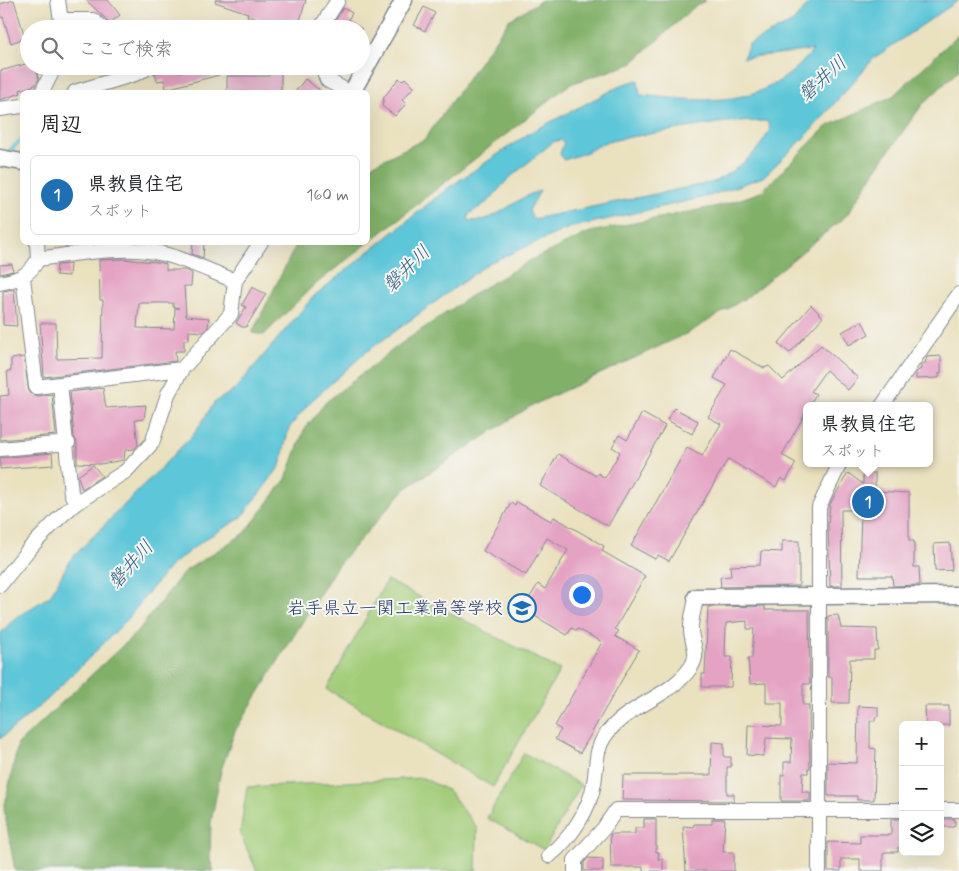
<!DOCTYPE html>
<html lang="ja">
<head>
<meta charset="utf-8">
<style>
  :root { --surface:#fff; --page:#f6f6f6; --text:#202124; --muted:#757577; --line:#e0e0e0; --accent:#1f6fb2 }
  body { margin:0; font-family:Mynerve,"Klee One",sans-serif; background:var(--page); color:var(--text) }
  .controls { position:absolute; right:15px; bottom:15px; display:grid; overflow:hidden; border-radius:8px; box-shadow:0 5px 20px #0002 }
  .controls button { width:45px; height:45px; display:grid; place-items:center; padding:0; border:0; border-bottom:1px solid var(--line); background:var(--surface); color:var(--text); font:25px sans-serif }
  .you { position:absolute; left:581px; top:594px; width:18px; height:18px; margin:-12px; border:4px solid #fff; border-radius:50%; background:#1a73e8; box-shadow:0 0 0 8px #1a73e833 }
  .badge { display:grid; place-items:center; width:32px; height:32px; border-radius:50%; background:var(--accent); color:#fff; font-size:16px; font-weight:700 }
  .pin { position:absolute; translate:-50% -50%; border:2px solid #fff; box-shadow:0 1px 5px #0006 }
  .popup { position:absolute; left:803px; top:402px; width:130px; height:65px; box-sizing:border-box; display:grid; place-content:center; border-radius:8px; background:var(--surface); filter:drop-shadow(0 1px 4px #0005); font-size:16px; white-space:nowrap; color:var(--muted) }
  .popup b { font-size:19px; color:var(--text) }
  .popup::after { content:''; position:absolute; left:50%; top:100%; margin-left:-10px; border:10px solid transparent; border-top-color:var(--surface) }
  .list { margin:0; padding:0; list-style:none }
  h2 { display:flex; justify-content:space-between; align-items:center; height:65px; margin:0; padding:0 20px; font-size:21px }
  h2 small { font-size:16px; font-weight:400; color:var(--muted) }
  .list li { display:grid; grid-template-columns:32px 1fr auto; gap:15px; align-items:center; box-sizing:border-box; height:80px; margin:0 10px 10px; padding:0 10px; border:1px solid var(--line); border-radius:8px }
  .list b { display:block; font-size:19px; white-space:nowrap }
  .list p { margin:0; font-size:16px; white-space:nowrap; color:var(--muted) }
  .list em { font-size:16px; font-style:normal; color:var(--muted) }
  .icon { flex:none; width:28px; height:28px; fill:none; stroke:currentColor; stroke-width:2; stroke-linecap:round; stroke-linejoin:round }
  .map { position:relative; flex:none; width:959px; height:871px; overflow:hidden }
  .search { position:absolute; background:var(--surface); box-shadow:0 5px 20px #0002; left:20px; top:20px; width:350px; height:55px; display:flex; align-items:center; gap:12px; box-sizing:border-box; padding:0 18px; border-radius:28px; color:var(--muted); font-size:19px }
  .panel { position:absolute; background:var(--surface); box-shadow:0 5px 20px #0002; left:20px; top:90px; width:350px; height:155px; border-radius:8px }
  .map>svg:first-child { display:block }
  .green { fill:#a2cc78; stroke:#5e7e6b }
  .forest { fill:#81b068; stroke:#4e7063 }
  .water { fill:#5dc6d8; stroke:#3c7a9b; fill-rule:evenodd }
  .lines { fill:none; stroke-linecap:round; stroke-linejoin:round }
  .stream { stroke:#5dc6d8; stroke-width:4 }
  .building { fill:#e5a3c4; fill-rule:evenodd }
  .minor-casing { stroke:#82888e; stroke-width:16 }
  .tertiary-casing { stroke:#82888e; stroke-width:19 }
  .minor { stroke:#fff; stroke-width:14 }
  .tertiary { stroke:#fff; stroke-width:16 }
  .labels { text-anchor:middle; stroke-width:4; stroke-linejoin:round; paint-order:stroke }
  .poi-label { font-size:18px; fill:#1b2f5e; stroke:#f6f6f2; text-anchor:end }
  .water-label { font-size:19px; font-style:italic; fill:#2f5c83; stroke:#f6f6f2 }
</style>
</head>
<body>
<div class="map">
<svg width="959" height="871" viewBox="0 0 959 871">
  <rect width="100%" height="100%" fill="#f6f6f2"/>
  <filter id="ink" filterUnits="userSpaceOnUse"><feTurbulence type="fractalNoise" baseFrequency=".02" numOctaves="2"/><feDisplacementMap in="SourceGraphic" scale="10" xChannelSelector="R" yChannelSelector="G"/><feConvolveMatrix kernelMatrix="1 2 1 2 8 2 1 2 1" color-interpolation-filters="sRGB"/></filter>
  <filter id="wash" filterUnits="userSpaceOnUse"><feTurbulence type="fractalNoise" baseFrequency=".0096" numOctaves="4" result="noise"/><feDisplacementMap in="SourceGraphic" scale="20" xChannelSelector="R" yChannelSelector="G"/><feGaussianBlur stdDeviation="1.12" result="paint"/><feColorMatrix in="noise" values="0 0 0 0 0 0 0 0 0 0 0 0 0 0 0 0 0 1.4 0 .05"/><feComposite in="paint" operator="in"/></filter>
  <g filter="url(#wash)">
    <rect width="100%" height="100%" fill="#eae1bf"/>
    <path class="green" d="M 387,580 L 560,670 L 493,787 L 327,689 Z
      M 524,753 L 581,785 L 544,850 L 487,818 Z
      M 423,778 L 449,791 L 477,828 L 476,871 L 257,871 L 240,834 L 247,787 Z"/>
    <path class="forest" d="M 542,0 L 706,0 L 693,8 L 631,64 L 570,84 L 312,287 L 264,335 L 252,333 L 297,243 L 368,242 L 368,167 L 425,139 L 509,20 Z
      M 959,34 L 959,70 L 922,105 L 878,166 L 847,215 L 747,297 L 690,332 L 529,407 L 405,489 L 337,566 L 235,731 L 221,770 L 211,822 L 210,860 L 214,871 L 15,871 L 4,809 L 18,744 L 137,632 L 185,571 L 245,533 L 286,479 L 304,430 L 326,402 L 399,345 L 478,291 L 531,260 L 590,232 L 723,205 L 761,192 L 826,127 L 893,96 Z"/>
    <path class="water" d="M 812,0 L 959,0 L 874,58 L 807,135 L 763,177 L 709,196 L 569,228 L 489,263 L 365,353 L 310,402 L 289,428 L 280,466 L 241,518 L 205,539 L 169,567 L 124,623 L 48,699 L 0,739 L 0,634 L 14,619 L 50,596 L 70,560 L 194,434 L 214,403 L 235,389 L 314,296 L 448,188 L 531,132 L 624,84 L 638,80 L 640,95 C 707,102 766,110 813,50 L 743,58 L 749,44 L 793,22 ZM 767,121 L 770,129 C 758,155 738,168 714,182 L 533,219 L 529,210 L 540,191 C 516,196 493,226 468,220 L 469,214 L 489,201 L 507,180 L 553,142 L 560,140 L 564,142 L 560,154 L 564,160 L 587,152 L 603,143 L 624,138 L 725,122 Z"/>
    <g class="lines">
      <path class="stream" d="M 6,154 L 22,139"/>
    </g>
    <g id="blocks">
      <path class="building" d="M 14,0 L 25,38 L 11,43 L 3,17 L 0,18 L 0,4 Z
        M 86,0 L 108,0 L 120,15 L 110,23 Z
        M 216,0 L 306,0 L 298,27 L 294,27 L 294,29 L 281,29 L 283,24 L 247,16 L 248,13 L 215,2 Z
        M 424,7 L 435,13 L 425,31 L 414,25 Z
        M 343,8 L 352,13 L 348,20 L 362,29 L 330,29 Z
        M 29,63 L 29,66 L 35,66 L 39,79 L 35,85 L 20,90 L 21,93 L 0,100 L 0,71 Z
        M 178,66 L 179,72 L 203,66 L 217,66 L 219,75 L 166,89 L 164,80 L 157,81 L 155,74 L 160,70 Z
        M 269,66 L 281,66 L 281,92 L 227,92 L 227,76 L 269,76 Z
        M 399,78 L 402,81 L 405,78 L 414,87 L 402,100 L 406,104 L 395,116 L 382,106 L 384,97 Z
        M 305,79 L 322,92 L 295,92 Z
        M 193,242 L 204,242 L 203,258 L 192,254 Z
        M 122,259 L 157,262 L 166,264 L 166,270 L 185,270 L 192,273 L 191,286 L 184,286 L 186,316 L 209,318 L 208,327 L 203,332 L 189,331 L 189,340 L 184,340 L 184,351 L 175,351 L 176,361 L 44,377 L 40,323 L 56,323 L 57,359 L 102,358 L 103,300 L 100,300 L 99,260 ZM 139,303 L 173,303 L 173,307 L 179,308 L 175,308 L 174,329 L 137,328 Z
        M 12,264 L 13,271 L 0,274 L 0,265 Z
        M 70,264 L 69,276 L 56,275 L 57,265 Z
        M 252,287 L 266,294 L 246,327 L 242,327 L 236,323 L 246,307 L 242,305 Z
        M 14,289 L 17,326 L 3,325 L 3,291 Z
        M 811,305 L 823,317 L 790,353 L 778,344 Z
        M 862,321 L 869,334 L 849,345 L 842,332 Z
        M 821,345 L 858,378 L 848,390 L 826,370 L 811,391 L 816,394 L 809,406 L 807,406 L 807,410 L 782,455 L 796,463 L 786,481 L 781,478 L 776,487 L 728,459 L 669,561 L 658,555 L 655,559 L 631,546 L 687,448 L 702,456 L 721,424 L 708,417 L 727,385 L 714,378 L 730,349 L 764,368 L 769,366 L 783,380 Z
        M 941,356 L 941,373 L 939,373 L 939,378 L 916,379 L 916,372 L 921,369 L 921,365 L 925,363 L 927,357 Z
        M 24,357 L 29,393 L 37,396 L 52,394 L 56,435 L 0,440 L 0,396 L 9,395 L 7,371 L 11,371 L 11,359 Z
        M 103,388 L 106,408 L 146,405 L 144,419 L 135,420 L 138,445 L 134,449 L 125,450 L 124,460 L 100,464 L 77,463 L 77,442 L 74,437 L 70,392 Z
        M 674,408 L 698,421 L 692,434 L 667,420 Z
        M 642,413 L 665,426 L 608,526 L 540,486 L 558,454 L 596,476 L 598,473 L 605,478 L 620,452 L 612,447 L 619,435 L 627,440 Z
        M 52,453 L 53,465 L 0,469 L 0,458 Z
        M 93,465 L 102,476 L 82,489 L 78,476 Z
        M 848,473 L 863,484 L 863,474 L 875,473 L 875,491 L 909,493 L 909,541 L 914,541 L 914,567 L 919,567 L 920,585 L 893,586 L 892,576 L 859,576 L 861,510 L 841,510 L 842,586 L 830,586 L 828,524 L 830,504 Z
        M 517,502 L 551,521 L 554,517 L 604,546 L 602,551 L 645,576 L 615,629 L 619,631 L 615,636 L 639,650 L 580,753 L 555,739 L 561,730 L 555,726 L 602,642 L 578,629 L 577,631 L 572,628 L 567,635 L 523,609 L 538,584 L 545,589 L 568,550 L 547,538 L 526,575 L 483,551 L 511,503 L 515,506 Z
        M 782,541 L 799,541 L 799,586 L 721,587 L 720,577 L 731,576 L 730,566 L 760,565 L 761,551 L 782,552 Z
        M 950,543 L 952,570 L 935,571 L 934,544 Z
        M 765,606 L 765,610 L 809,610 L 810,684 L 803,684 L 803,705 L 809,705 L 810,768 L 808,768 L 808,773 L 803,773 L 802,792 L 810,792 L 810,801 L 781,801 L 781,775 L 784,775 L 784,762 L 791,762 L 792,739 L 766,738 L 764,756 L 747,755 L 748,725 L 782,726 L 782,703 L 766,703 L 766,683 L 750,684 L 748,658 L 752,658 L 754,629 L 747,629 L 747,621 L 726,623 L 725,657 L 732,657 L 731,687 L 702,687 L 702,674 L 705,674 L 708,607 Z
        M 838,615 L 841,628 L 877,629 L 878,650 L 874,650 L 874,659 L 850,659 L 849,703 L 832,703 L 832,677 L 828,677 L 828,616 Z
        M 858,706 L 878,707 L 878,717 L 875,717 L 875,721 L 870,721 L 870,748 L 876,749 L 874,800 L 857,800 L 857,796 L 828,796 L 828,762 L 857,763 Z
        M 925,706 L 949,706 L 949,725 L 926,725 Z
        M 712,742 L 724,743 L 724,757 L 731,757 L 731,767 L 727,767 L 727,794 L 734,794 L 734,801 L 622,800 L 623,775 L 711,775 Z
        M 644,819 L 656,819 L 656,852 L 659,852 L 658,859 L 663,859 L 663,871 L 643,871 L 643,867 L 611,867 L 610,834 L 635,834 L 635,828 L 644,828 Z
        M 712,819 L 725,819 L 723,852 L 734,852 L 734,871 L 686,871 L 683,826 L 693,827 L 694,824 L 712,824 Z
        M 891,819 L 903,819 L 903,847 L 898,847 L 898,852 L 886,852 L 883,854 L 883,871 L 860,871 L 860,859 L 841,859 L 841,871 L 828,871 L 828,842 L 860,843 L 860,835 L 891,835 Z
        M 940,819 L 955,819 L 955,825 L 953,827 L 940,827 Z
        M 588,858 L 603,859 L 603,871 L 584,871 L 584,863 Z"/>
    </g>
  </g>
  <g filter="url(#ink)">
    <use href="#blocks" fill-opacity="0" stroke="#82888e" stroke-width="1"/>
    <g class="lines">
      <defs>
        <path id="minor" d="M 58,0 L 62,28
          M 62,20 L 93,20 L 103,29
          M 320,29 L 338,0
          M 322,66 L 327,80 L 349,92
          M 42,92 L 55,66
          M 75,92 L 135,74 L 152,66
          M 0,109 L 22,106
          M 37,242 L 38,259
          M 23,277 L 36,387 L 182,369
          M 0,283 C 17,279 29,277 38,259 C 71,254 115,247 148,251 C 178,255 207,270 235,281 L 261,242
          M 60,384 L 71,493 L 76,503
          M 882,406 L 959,294
          M 0,449 L 68,443
          M 0,585 L 29,549 L 61,516 L 76,503 L 126,471 L 152,443 L 168,394 L 182,369 L 231,314 L 235,281
          M 940,810 L 959,810
          M 549,856 C 570,839 590,810 594,783 C 597,766 595,750 605,736 C 626,705 670,698 691,667 C 701,652 690,642 691,627 C 691,617 695,607 696,597
          M 575,871 L 575,860 L 604,828 L 616,810 L 903,810
          M 819,871 L 819,507 L 840,463"/>
        <path id="tertiary" d="M 352,92 L 404,0
          M 0,158 L 22,162
          M 696,597 L 959,595"/>
      </defs>
      <use href="#minor" class="minor-casing"/>
      <use href="#tertiary" class="tertiary-casing"/>
      <use href="#minor" class="minor"/>
      <use href="#tertiary" class="tertiary"/>
    </g>
  </g>
  <defs>
    <symbol id="school-ring" viewBox="-11 -11 22 22"><circle r="9.5" fill="#f6f6f2" stroke="#1f6fb2" stroke-width="1.5"/><path d="M0-5L7-2L0 1L-7-2ZM-4 1L0 2.5L4 1V4Q0 6-4 4Z" fill="#1f6fb2"/></symbol>
  </defs>
  <g fill-rule="evenodd">
    <use href="#school-ring" x="506" y="592" width="32" height="32"/>
  </g>
  <g class="labels">
    <g class="poi-label">
      <text x="503" y="614">岩手県立一関工業高等学校</text>
    </g>
    <g class="water-label">
      <text transform="translate(822 78) rotate(-42)" y="7">磐井川</text>
      <text transform="translate(406 268) rotate(-45)" y="7">磐井川</text>
      <text transform="translate(130 564) rotate(-48)" y="7">磐井川</text>
    </g>
  </g>
</svg>
<div class="controls">
<button>+</button>
<button>−</button>
<button><svg class="icon" aria-label="layers" viewBox="0 0 24 24"><path d="M12 4l9 5-9 5-9-5zM3 14l9 5 9-5"/></svg></button>
</div>
<div class="you"></div>
<div class="pin badge" style="left:868px;top:502px">1</div>
<div class="popup"><b>県教員住宅</b>スポット</div>
<div class="search"><svg class="icon" aria-label="search" viewBox="0 0 24 24"><circle cx="10" cy="10" r="6"/><path d="M15 15l6 6"/></svg>ここで検索</div>
<section class="panel">
<h2>周辺<small></small></h2>
<ul class="list">
<li><span class="badge">1</span><div><b>県教員住宅</b><p>スポット</p></div><em>160 m</em></li>
</ul>
</section>
</div>
</body>
</html>
